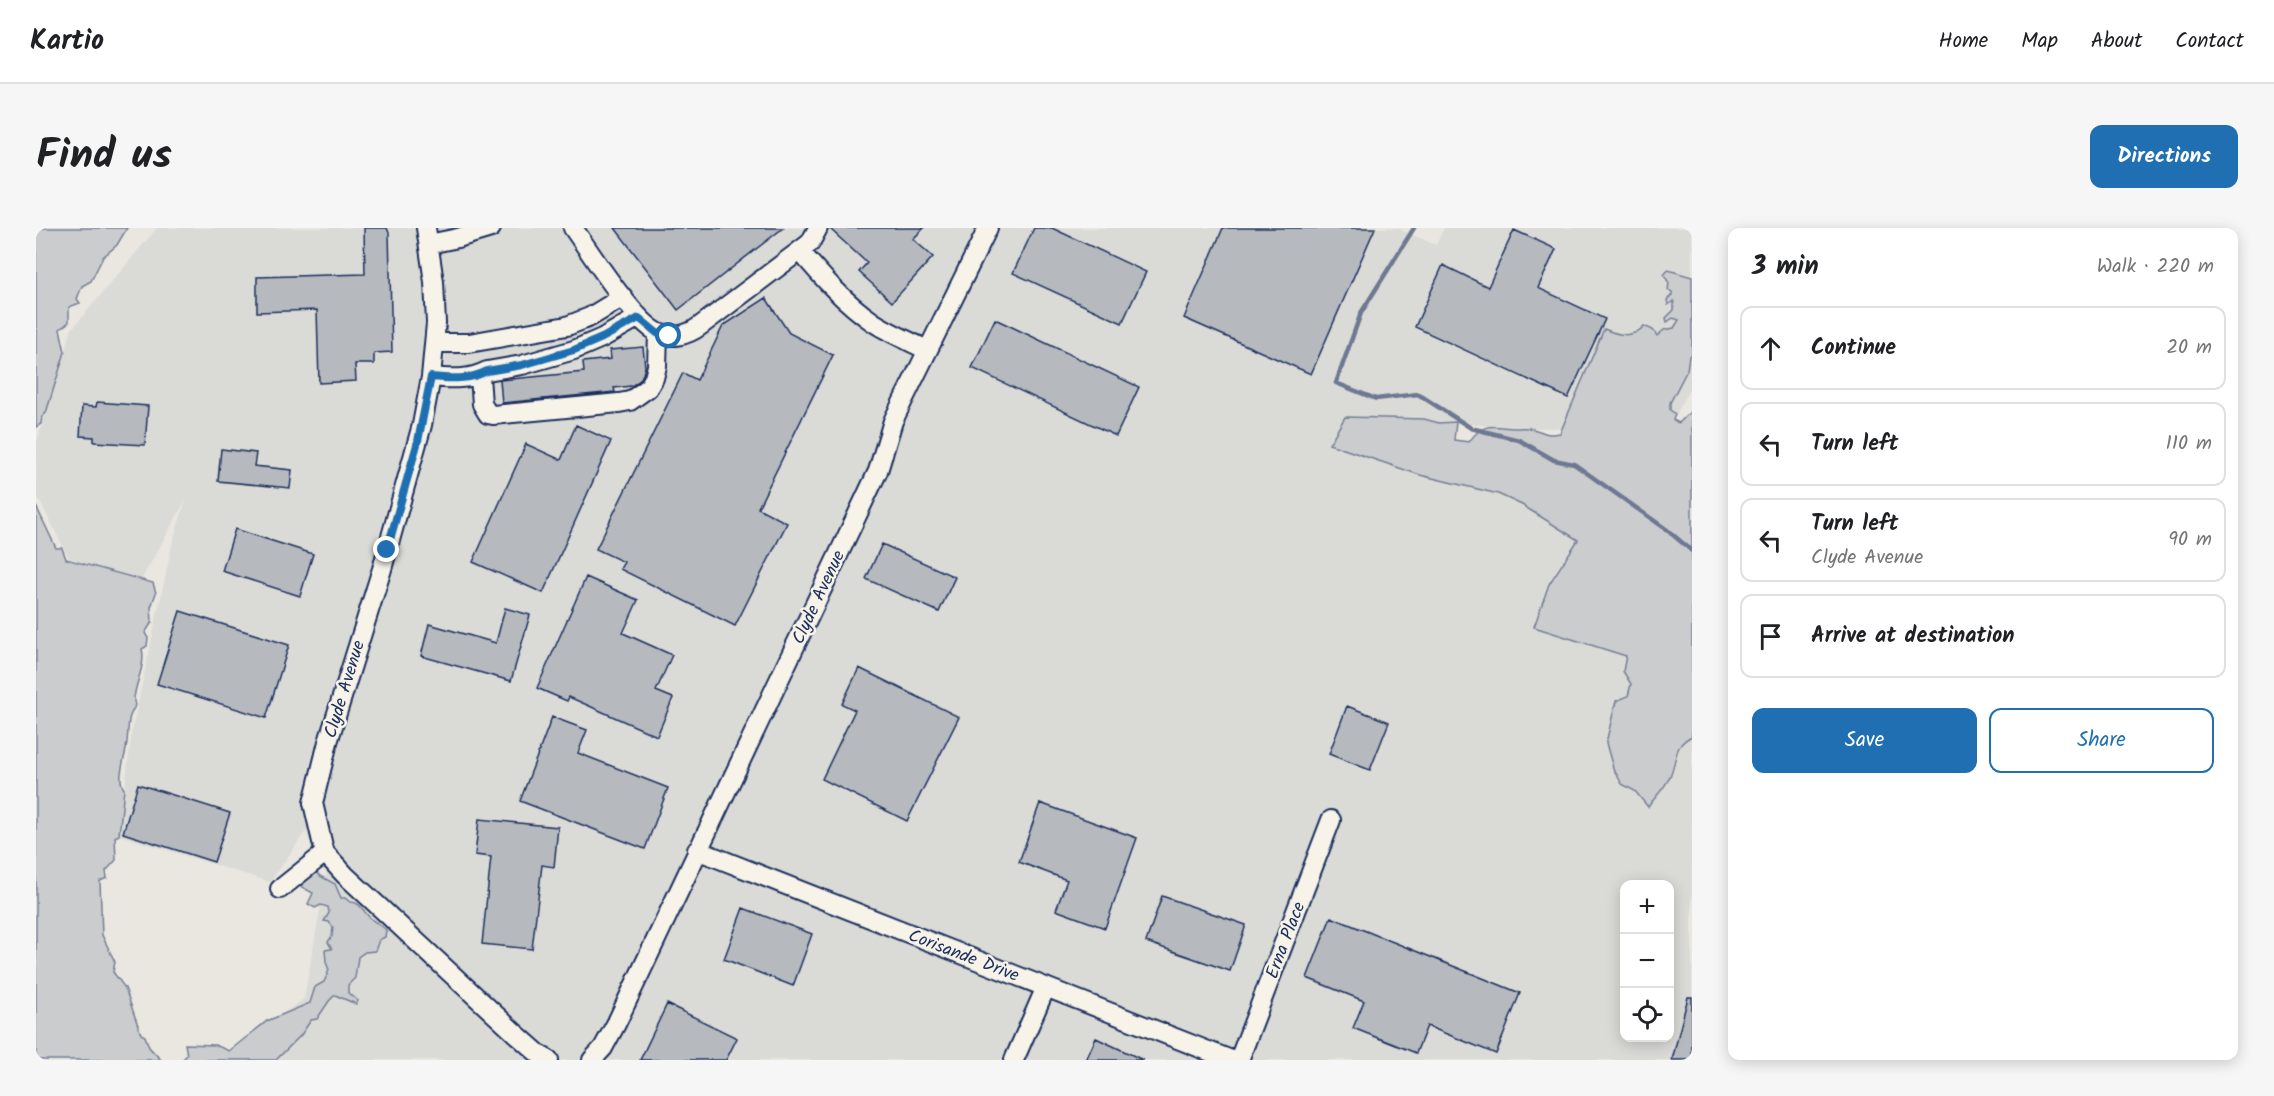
<!DOCTYPE html>
<html lang="en">
<head>
<meta charset="utf-8">
<style>
  :root { --surface:#fff; --page:#f6f6f6; --text:#202124; --muted:#757577; --line:#e0e0e0; --accent:#1f6fb2 }
  body { margin:0; font-family:Kalam,sans-serif; background:var(--page); color:var(--text) }
  .controls { position:absolute; right:18px; bottom:18px; display:grid; overflow:hidden; border-radius:12px; box-shadow:0 3px 15px #0003 }
  .controls button { width:54px; height:54px; display:grid; place-items:center; padding:0; border:0; border-bottom:2px solid var(--line); background:var(--surface); color:var(--text); font:30px sans-serif }
  .stop { position:absolute; width:18px; height:18px; margin:-14px; border:4px solid #1f6fb2; border-radius:50%; background:#fff }
  .stop.end { background:#1f6fb2; border-color:#fff; box-shadow:0 2px 6px #0008 }
  .list { margin:0; padding:0; list-style:none }
  h2 { display:flex; justify-content:space-between; align-items:center; height:78px; margin:0; padding:0 24px; font-size:26px }
  h2 small { font-size:20px; font-weight:400; color:var(--muted) }
  .list li { display:grid; grid-template-columns:39px 1fr auto; gap:18px; align-items:center; box-sizing:border-box; height:84px; margin:0 12px 12px; padding:0 12px; border:2px solid var(--line); border-radius:12px }
  .list b { display:block; font-size:22px; white-space:nowrap }
  .list p { margin:0; font-size:20px; white-space:nowrap; color:var(--muted) }
  .list em { font-size:20px; font-style:normal; color:var(--muted) }
  .actions { display:flex; gap:12px; padding:18px 24px }
  .actions a { flex:1; padding:14px 0; border:2px solid var(--accent); border-radius:12px; text-align:center; font-size:21px; color:var(--accent) }
  .actions .main { background:var(--accent); color:#fff }
  .icon { flex:none; width:33px; height:33px; fill:none; stroke:currentColor; stroke-width:2; stroke-linecap:round; stroke-linejoin:round }
  .map { position:relative; flex:none; width:1656px; height:832px; overflow:hidden; border-radius:12px }
  header { display:flex; align-items:center; gap:36px; box-sizing:border-box; height:84px; padding:0 30px; background:var(--surface); border-bottom:2px solid var(--line) }
  header strong { font-size:28px }
  nav { display:flex; gap:33px; margin-inline-start:auto; font-size:21px }
  .intro { display:flex; align-items:center; justify-content:space-between; box-sizing:border-box; height:144px; padding:0 36px }
  h1 { margin:0; font-size:42px }
  .button { padding:15px 27px; border-radius:12px; background:var(--accent); color:#fff; font-size:21px; font-weight:700 }
  main { display:flex; gap:36px; padding:0 36px }
  aside { flex:1; background:var(--surface); border-radius:12px; box-shadow:0 3px 15px #0003 }
  .map>svg:first-child { display:block }
  .built { fill:#dadad6; fill-rule:evenodd }
  .green { fill:#cbcccd; stroke:#737e96; stroke-width:1.5 }
  .lines { fill:none; stroke-linecap:round; stroke-linejoin:round }
  .stream { stroke:#6d7892; stroke-width:4.5 }
  .building { fill:#b6babf; stroke:#1b2f5e; stroke-width:1.5 }
  .minor-casing { stroke:#1b2f5e; stroke-width:22 }
  .minor { stroke:#f7f3e8; stroke-width:18 }
  .route { stroke:#1f6fb2; stroke-width:8 }
  .labels { text-anchor:middle; stroke-width:5; stroke-linejoin:round; paint-order:stroke }
  .street-label { font-size:18px; fill:#1b2f5e; stroke:#f7f3e8 }
</style>
</head>
<body>
<header>
<strong>Kartio</strong>
<nav><a>Home</a><a>Map</a><a>About</a><a>Contact</a></nav>
</header>
<div class="intro"><h1>Find us</h1><a class="button">Directions</a></div>
<main>
<div class="map">
<svg width="1656" height="832" viewBox="0 0 1656 832">
  <rect width="100%" height="100%" fill="#eae7e0"/>
  <filter id="ink" filterUnits="userSpaceOnUse"><feTurbulence type="fractalNoise" baseFrequency=".0167" numOctaves="2"/><feDisplacementMap in="SourceGraphic" scale="12" xChannelSelector="R" yChannelSelector="G"/><feConvolveMatrix kernelMatrix="1 2 1 2 8 2 1 2 1" color-interpolation-filters="sRGB"/></filter>
  <g filter="url(#ink)">
    <path class="built" d="M 121,0 L 380,0 L 387,40 L 389,77 L 385,150 L 372,210 L 337,325 L 355,331 L 388,231 L 409,134 L 411,85 L 406,36 L 400,0 L 1365,0 L 1365,2 L 1400,17 L 1408,0 L 1656,0 L 1656,155 L 1634,199 L 1477,200 L 1420,194 L 1403,195 L 1388,191 L 1310,189 L 1294,216 L 1384,247 L 1462,266 L 1486,277 L 1543,312 L 1525,335 L 1513,356 L 1499,399 L 1590,428 L 1656,339 L 1656,832 L 171,832 L 193,823 L 268,771 L 291,643 L 278,625 L 270,603 L 234,654 L 83,607 L 96,503 L 137,313 L 150,272 L 105,352 L 33,330 L 0,266 L 0,217 L 36,101 ZM 1588,656 L 1634,656 L 1634,810 L 1588,810 Z"/>
    <path class="green" d="M 0,0 L 91,0 L 81,17 L 67,29 L 55,53 L 46,58 L 41,71 L 44,75 L 33,79 L 33,94 L 24,101 L 29,124 L 10,185 L 6,189 L 5,196 L 0,199 Z
      M 1632,42 L 1656,49 L 1656,125 L 1653,128 L 1651,142 L 1634,175 L 1634,182 L 1639,186 L 1637,192 L 1643,195 L 1656,182 L 1656,508 C 1636,518 1642,531 1634,548 C 1630,559 1619,569 1612,579 L 1599,563 L 1586,556 L 1577,540 L 1570,515 L 1580,473 L 1592,468 L 1595,456 L 1587,443 L 1590,428 L 1498,399 L 1513,356 L 1542,312 L 1486,277 L 1462,266 L 1384,247 L 1293,216 L 1309,189 L 1388,191 L 1403,195 L 1420,194 L 1418,212 L 1433,214 C 1447,193 1457,199 1478,200 C 1484,200 1491,199 1497,201 C 1509,204 1510,208 1524,205 L 1568,101 C 1582,107 1597,111 1608,98 L 1617,102 L 1621,108 L 1628,102 L 1638,100 L 1643,92 L 1637,90 L 1631,94 L 1630,90 L 1638,82 L 1638,73 L 1632,77 L 1631,72 L 1636,67 L 1636,64 L 1632,62 L 1633,55 L 1628,47 Z
      M 0,278 L 20,320 L 26,320 L 30,331 L 117,355 L 120,365 L 115,379 L 116,394 L 109,405 L 112,410 L 111,418 L 106,421 C 110,438 99,455 98,471 C 98,478 100,474 98,480 C 96,484 93,488 93,493 C 91,505 92,518 88,530 C 86,540 82,552 88,561 L 83,607 L 79,609 L 80,632 L 70,643 L 71,650 L 64,653 L 66,707 L 79,734 L 77,744 L 89,760 L 105,806 L 109,808 L 113,819 L 125,832 L 0,832 Z
      M 279,643 L 284,648 L 299,656 L 305,670 L 309,670 L 314,674 C 325,674 326,682 333,689 C 338,694 345,697 350,702 L 349,709 L 343,712 L 339,723 L 329,724 L 322,729 L 319,750 L 312,757 L 312,765 L 322,773 L 320,776 L 299,767 L 293,773 L 281,791 L 275,792 L 265,807 L 240,832 L 146,832 L 151,827 L 149,816 L 179,817 L 193,823 L 231,793 L 274,775 L 279,759 L 288,754 L 293,742 L 290,734 L 289,722 L 296,721 L 292,714 L 296,708 L 297,699 L 293,694 L 288,693 L 293,685 L 292,679 L 285,677 L 279,680 L 272,676 L 277,665 L 264,658 Z"/>
    <g class="lines">
      <path class="stream" d="M 1378,0 L 1325,85 L 1300,155 L 1340,171 L 1382,166 L 1435,200 L 1483,212 L 1518,232 L 1538,236 L 1630,301 L 1656,323"/>
    </g>
    <path class="building" d="M 328,0 L 351,0 L 353,5 L 356,124 L 338,125 L 338,136 L 319,136 L 320,153 L 283,155 L 281,82 L 221,84 L 221,49 L 329,46 Z
      M 579,0 L 747,0 L 642,82 Z
      M 793,0 L 888,0 L 877,11 L 897,29 L 856,74 L 823,44 L 831,35 Z
      M 998,0 L 1016,0 L 1110,44 L 1086,95 L 977,45 Z
      M 1187,0 L 1339,0 L 1275,146 L 1148,90 Z
      M 1478,2 L 1520,21 L 1502,60 L 1569,91 L 1532,170 L 1379,99 L 1407,37 L 1452,59 Z
      M 730,70 L 753,105 L 797,127 L 722,280 L 751,295 L 699,398 L 584,341 L 588,334 L 560,321 L 647,145 L 661,152 L 687,98 Z
      M 959,91 L 1103,159 L 1080,208 L 936,140 Z
      M 607,119 L 609,139 L 607,146 L 604,152 L 595,158 L 578,160 L 579,164 L 466,175 L 464,152 L 548,144 L 547,134 L 575,131 L 574,122 Z
      M 61,174 L 112,178 L 109,217 L 58,214 L 58,209 L 44,208 L 46,178 L 60,179 Z
      M 540,197 L 575,213 L 507,365 L 437,334 L 490,216 L 525,232 Z
      M 185,221 L 220,225 L 218,238 L 256,242 L 254,260 L 182,253 Z
      M 199,301 L 277,326 L 264,368 L 186,343 Z
      M 846,316 L 919,349 L 903,384 L 830,351 Z
      M 550,349 L 602,372 L 587,405 L 636,427 L 620,463 L 637,470 L 621,508 L 533,469 L 531,473 L 501,460 Z
      M 469,380 L 494,387 L 475,453 L 385,428 L 393,396 L 460,415 Z
      M 144,383 L 253,417 L 230,490 L 121,456 Z
      M 823,440 L 923,489 L 871,593 L 786,551 L 819,482 L 806,476 Z
      M 1311,478 L 1353,494 L 1334,542 L 1293,526 Z
      M 516,489 L 551,502 L 542,525 L 632,560 L 609,621 L 484,573 Z
      M 102,556 L 194,585 L 178,634 L 87,605 Z
      M 1004,575 L 1101,610 L 1069,700 L 1020,682 L 1031,652 L 983,634 Z
      M 443,591 L 522,599 L 518,639 L 506,637 L 496,721 L 446,716 L 455,629 L 439,627 Z
      M 1126,668 L 1210,697 L 1194,743 L 1110,714 Z
      M 707,680 L 776,706 L 757,758 L 688,731 Z
      M 1295,689 L 1484,765 L 1460,826 L 1391,798 L 1380,825 L 1317,800 L 1328,773 L 1271,750 Z
      M 1652,769 L 1656,769 L 1656,832 L 1636,832 Z
      M 631,776 L 701,810 L 690,832 L 604,832 Z
      M 1060,810 L 1107,832 L 1050,832 Z"/>
    <g class="lines">
      <defs>
        <path id="minor" d="M 390,0 L 398,54 L 400,95 L 395,149 L 386,197 L 346,341 L 292,514 L 277,575 L 287,618 L 289,625 L 309,647 L 479,805 L 504,827 L 513,832
          M 537,0 C 554,24 597,92 621,104 C 635,112 652,107 664,98 L 774,15 L 782,0
          M 393,16 L 422,10 L 455,0
          M 764,23 C 786,49 808,74 837,94 C 854,105 873,113 891,122
          M 399,115 L 433,115 L 531,98 L 554,89 L 587,69
          M 444,148 L 446,176 L 452,186 L 457,187 L 583,175 L 594,173 L 612,160 L 618,150 L 621,138 L 622,105
          M 395,149 C 415,151 434,152 451,143 L 486,137 L 538,122 L 566,110 L 603,89
          M 661,622 L 1195,832
          M 244,661 L 289,625
          M 556,832 L 567,820 L 580,796 L 842,243 L 857,193 L 952,0
          M 978,832 L 1010,759
          M 1203,832 L 1295,592"/>
      </defs>
      <use href="#minor" class="minor-casing"/>
      <use href="#minor" class="minor"/>
    </g>
  </g>
  <g class="lines" filter="url(#ink)">
    <path class="route" d="M 351,322 L 382,213 L 395,149 C 415,151 434,152 451,143 L 486,137 L 538,122 L 566,110 L 603,90 L 621,105 L 633,108"/>
  </g>
  <g class="labels">
    <g class="street-label">
      <text transform="translate(782 369) rotate(-65)" y="6">Clyde Avenue</text>
      <text transform="translate(308 461) rotate(-73)" y="6">Clyde Avenue</text>
      <text transform="translate(1249 712) rotate(-69)" y="6">Erna Place</text>
      <text transform="translate(928 727) rotate(21)" y="6">Corisande Drive</text>
    </g>
  </g>
</svg>
<div class="controls">
<button>+</button>
<button>−</button>
<button><svg class="icon" aria-label="locate" viewBox="0 0 24 24"><circle cx="12" cy="12" r="6"/><path d="M12 2v4M12 18v4M2 12h4M18 12h4"/></svg></button>
</div>
<div class="stop" style="left:633px;top:108px"></div>
<div class="stop end" style="left:351px;top:322px"></div>
</div>
<aside>
<h2>3 min<small>Walk · 220 m</small></h2>
<ul class="list">
<li><svg class="icon" aria-label="ahead" viewBox="0 0 24 24"><path d="M12 20V5M6 11l6-6 6 6"/></svg><div><b>Continue</b></div><em>20 m</em></li>
<li><svg class="icon" aria-label="left" viewBox="0 0 24 24"><path d="M17 20v-9H6M10 6l-5 5 5 5"/></svg><div><b>Turn left</b></div><em>110 m</em></li>
<li><svg class="icon" aria-label="left" viewBox="0 0 24 24"><path d="M17 20v-9H6M10 6l-5 5 5 5"/></svg><div><b>Turn left</b><p>Clyde Avenue</p></div><em>90 m</em></li>
<li><svg class="icon" aria-label="arrive" viewBox="0 0 24 24"><path d="M6 21V4h12l-3 4 3 4H6"/></svg><div><b>Arrive at destination</b></div></li>
</ul>
<div class="actions"><a class="main">Save</a><a>Share</a></div>
</aside>
</main>
</body>
</html>
